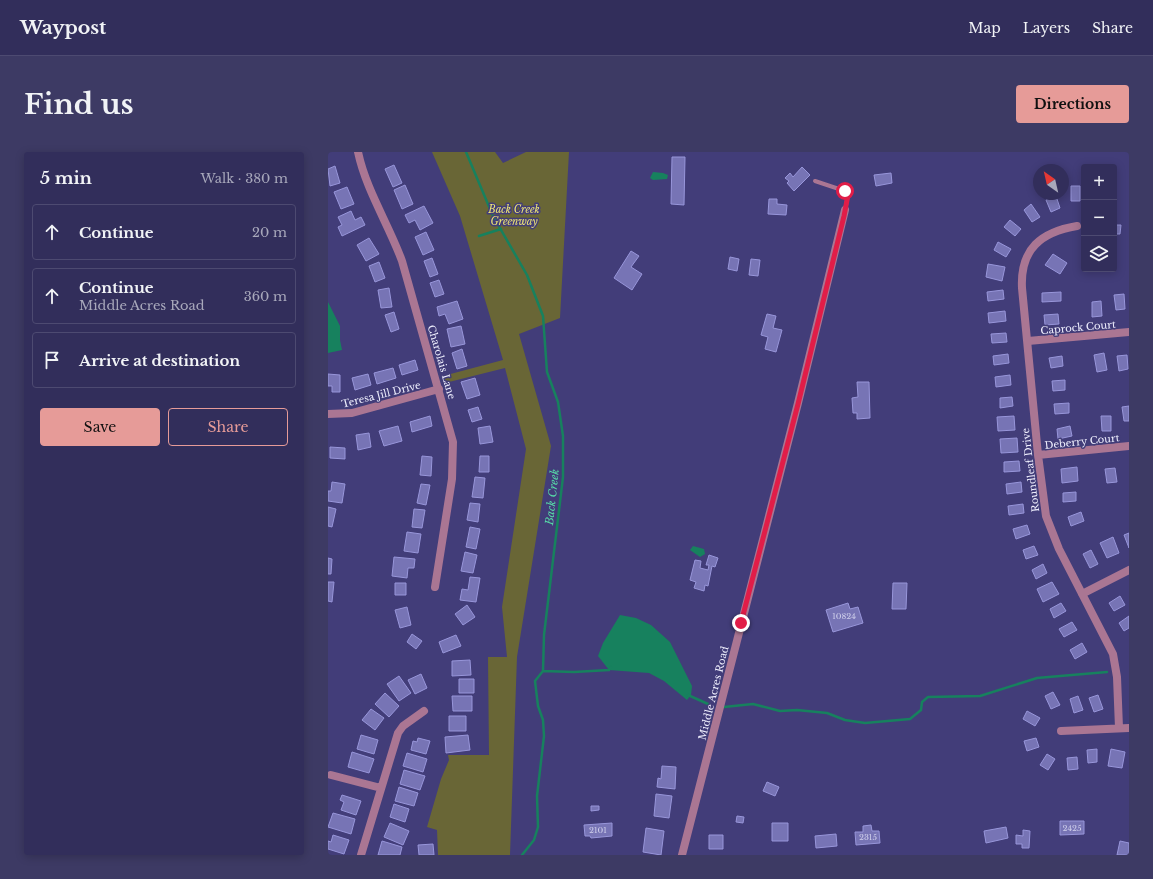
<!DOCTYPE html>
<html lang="en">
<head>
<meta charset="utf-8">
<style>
  :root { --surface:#322e5b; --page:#3d3a64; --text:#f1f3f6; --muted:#a8a8bb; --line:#4d4a71; --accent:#e69b98 }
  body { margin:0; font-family:"Libre Baskerville",serif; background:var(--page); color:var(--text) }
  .controls { position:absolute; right:12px; top:12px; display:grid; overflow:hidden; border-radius:4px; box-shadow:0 2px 10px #0003 }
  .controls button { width:36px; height:36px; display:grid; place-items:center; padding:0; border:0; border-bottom:1px solid var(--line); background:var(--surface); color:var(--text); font:20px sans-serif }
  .compass { position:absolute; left:705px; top:12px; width:36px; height:36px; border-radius:50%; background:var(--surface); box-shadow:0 2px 10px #0003; rotate:326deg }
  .stop { position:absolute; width:12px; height:12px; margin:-9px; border:3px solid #e11d48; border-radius:50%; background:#fff }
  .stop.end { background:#e11d48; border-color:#fff; box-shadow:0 1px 4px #0008 }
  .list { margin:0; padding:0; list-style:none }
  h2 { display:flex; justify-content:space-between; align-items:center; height:52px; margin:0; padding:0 16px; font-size:17px }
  h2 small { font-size:13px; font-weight:400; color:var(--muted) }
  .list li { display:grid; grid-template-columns:26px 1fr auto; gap:12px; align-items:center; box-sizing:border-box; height:56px; margin:0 8px 8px; padding:0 8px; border:1px solid var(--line); border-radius:4px }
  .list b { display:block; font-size:15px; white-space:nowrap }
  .list p { margin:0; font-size:13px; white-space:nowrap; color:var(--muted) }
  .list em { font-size:13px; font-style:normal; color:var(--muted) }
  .actions { display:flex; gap:8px; padding:12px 16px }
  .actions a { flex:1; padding:9px 0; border:1px solid var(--accent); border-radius:4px; text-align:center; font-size:14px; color:var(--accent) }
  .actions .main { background:var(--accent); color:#111 }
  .icon { flex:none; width:22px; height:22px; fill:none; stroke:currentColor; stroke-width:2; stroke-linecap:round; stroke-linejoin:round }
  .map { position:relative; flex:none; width:801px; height:703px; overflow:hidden; border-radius:4px }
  header { display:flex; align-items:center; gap:24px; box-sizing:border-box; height:56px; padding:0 20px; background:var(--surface); border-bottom:1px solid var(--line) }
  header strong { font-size:19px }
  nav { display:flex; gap:22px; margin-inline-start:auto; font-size:14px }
  .intro { display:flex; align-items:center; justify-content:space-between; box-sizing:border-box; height:96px; padding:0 24px }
  h1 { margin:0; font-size:28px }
  .button { padding:10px 18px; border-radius:4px; background:var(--accent); color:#111; font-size:14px; font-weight:700 }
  main { display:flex; gap:24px; padding:0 24px }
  aside { flex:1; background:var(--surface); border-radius:4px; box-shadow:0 2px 10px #0003 }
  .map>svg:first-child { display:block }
  .green { fill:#696636 }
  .water { fill:#17815e }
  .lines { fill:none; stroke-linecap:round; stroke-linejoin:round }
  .stream { stroke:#17815e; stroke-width:2.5 }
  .building { fill:#7774b5; stroke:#9896da }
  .service { stroke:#aa7693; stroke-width:4 }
  .minor { stroke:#aa7693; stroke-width:8 }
  .route { stroke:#e11d48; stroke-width:5 }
  .labels { text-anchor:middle; stroke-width:3; stroke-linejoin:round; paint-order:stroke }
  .number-label { font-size:8px; fill:#d0d0eb }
  .park-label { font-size:10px; font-style:italic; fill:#efe673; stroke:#423d79 }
  .street-label { font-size:10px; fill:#eeeefd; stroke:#423d79 }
  .water-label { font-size:11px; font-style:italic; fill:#57daa8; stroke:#423d79 }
</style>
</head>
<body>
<header>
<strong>Waypost</strong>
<nav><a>Map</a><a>Layers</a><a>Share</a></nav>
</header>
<div class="intro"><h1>Find us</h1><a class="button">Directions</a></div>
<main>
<aside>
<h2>5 min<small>Walk · 380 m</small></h2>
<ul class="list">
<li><svg class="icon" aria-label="ahead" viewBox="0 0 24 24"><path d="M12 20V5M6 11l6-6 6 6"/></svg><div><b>Continue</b></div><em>20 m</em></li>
<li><svg class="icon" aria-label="ahead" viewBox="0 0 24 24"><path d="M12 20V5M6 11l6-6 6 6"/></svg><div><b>Continue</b><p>Middle Acres Road</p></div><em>360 m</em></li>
<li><svg class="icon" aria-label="arrive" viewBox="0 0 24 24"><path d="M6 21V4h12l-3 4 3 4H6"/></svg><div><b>Arrive at destination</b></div></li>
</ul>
<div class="actions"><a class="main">Save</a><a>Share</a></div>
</aside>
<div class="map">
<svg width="801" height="703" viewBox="0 0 801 703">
  <rect width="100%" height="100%" fill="#423d79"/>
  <path class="green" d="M 104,0 L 167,0 L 175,11 L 198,0 L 241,0 L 232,166 L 191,182 L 223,294 L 189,505 L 182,703 L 110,703 L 109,678 L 99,675 L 113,627 L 121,608 L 120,603 L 161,603 L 160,505 L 179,505 L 174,455 L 198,297 L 177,216 L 117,231 L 115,224 L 175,208 L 132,64 Z"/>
  <path class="water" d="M 325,20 L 335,21 L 340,23 L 339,27 L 325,28 L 322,26 Z
    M 0,150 L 12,174 L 12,188 L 14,198 L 0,201 Z
    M 365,394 L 376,397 L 377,402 L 372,405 L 362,398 Z
    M 292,463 L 308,466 L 323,473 L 342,490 L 364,534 L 363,543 L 359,548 L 336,529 L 321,521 L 281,518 L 270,504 L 275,491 Z"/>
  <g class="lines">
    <path class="stream" d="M 138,0 L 165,64 L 199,123 L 215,164 L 219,220 L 230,250 L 235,284 L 235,325 L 216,483 L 215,519 L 207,529 L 210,554 L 215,568 L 216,584 L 209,644 L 210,675 L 206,688 L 194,703
      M 151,84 L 173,77
      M 215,519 L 246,520 L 281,518 L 283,515
      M 360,543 L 380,552
      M 396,555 L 425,552 L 452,559 L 469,558 L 499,561 L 517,568 L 537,571 L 582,567 L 593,558 L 594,550 L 600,545 L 652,544 L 709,526 L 779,520"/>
  </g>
  <path class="building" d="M 344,5 L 357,5 L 356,53 L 343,52 Z
    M 66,13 L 74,31 L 65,35 L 57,17 Z
    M 7,14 L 12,31 L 2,34 L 0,17 Z
    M 474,15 L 482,23 L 466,39 L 459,31 L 461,29 L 457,26 L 462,21 L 465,25 Z
    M 563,21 L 564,31 L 548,34 L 546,23 Z
    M 77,33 L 85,52 L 74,57 L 66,38 Z
    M 743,34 L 752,34 L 752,49 L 743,49 Z
    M 19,35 L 26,52 L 13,57 L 6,40 Z
    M 728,44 L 732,56 L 723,60 L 718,48 Z
    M 441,47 L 449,47 L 449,52 L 459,53 L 458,63 L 440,62 Z
    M 703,52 L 712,65 L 704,70 L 696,58 Z
    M 96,54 L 105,71 L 92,78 L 87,68 L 81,71 L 77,63 Z
    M 23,59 L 27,68 L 33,65 L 37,73 L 14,84 L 10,75 L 14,73 L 10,65 Z
    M 682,68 L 693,77 L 687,84 L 676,75 Z
    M 786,73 L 793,73 L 792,82 L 786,82 Z
    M 98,80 L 106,98 L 95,103 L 87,85 Z
    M 41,86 L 51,102 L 38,109 L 29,93 Z
    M 670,90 L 683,97 L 678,105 L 666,98 Z
    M 303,99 L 311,104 L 303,115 L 314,122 L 304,138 L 286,126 Z
    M 725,102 L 739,111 L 732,122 L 717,113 Z
    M 402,105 L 411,107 L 409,119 L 400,117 Z
    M 104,106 L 110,122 L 102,125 L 96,109 Z
    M 423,107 L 432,108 L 430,124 L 421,123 Z
    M 51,110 L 57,126 L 47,130 L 41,114 Z
    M 660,112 L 677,115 L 674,129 L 658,125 Z
    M 111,128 L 116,142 L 107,145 L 102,131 Z
    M 61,136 L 64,155 L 53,156 L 50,138 Z
    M 675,138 L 676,147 L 660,149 L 659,140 Z
    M 733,140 L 733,149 L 714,150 L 714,141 Z
    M 796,142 L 797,157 L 788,158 L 786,143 Z
    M 129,149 L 135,167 L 121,172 L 117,162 L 111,164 L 109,155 Z
    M 773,149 L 774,164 L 764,165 L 764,150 Z
    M 677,159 L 678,169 L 661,171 L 660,161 Z
    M 66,160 L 71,177 L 63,180 L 57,163 Z
    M 439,162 L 448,164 L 445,176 L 454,178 L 448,200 L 437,197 L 440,185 L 433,183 Z
    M 730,162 L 731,172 L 717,173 L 716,163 Z
    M 133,174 L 137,192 L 123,195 L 119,177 Z
    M 678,181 L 679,190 L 664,191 L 663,182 Z
    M 134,197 L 139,214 L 129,217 L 124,201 Z
    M 776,201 L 779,218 L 769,220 L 766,203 Z
    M 680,202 L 681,211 L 666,213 L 665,204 Z
    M 799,203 L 800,217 L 791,219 L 789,204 Z
    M 734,204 L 735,214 L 723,216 L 721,206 Z
    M 87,208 L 90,218 L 74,223 L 71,213 Z
    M 65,216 L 68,226 L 49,232 L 46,221 Z
    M 0,222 L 12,223 L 12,240 L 4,240 L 4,234 L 0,234 Z
    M 40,222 L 43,233 L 27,238 L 24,226 Z
    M 682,223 L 683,233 L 668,235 L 667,225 Z
    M 147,226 L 152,243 L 139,247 L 133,230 Z
    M 737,228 L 737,238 L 725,239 L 724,229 Z
    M 529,230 L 541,230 L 542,266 L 529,267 L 529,261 L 525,261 L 524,246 L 530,245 Z
    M 684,245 L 685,254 L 672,256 L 672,246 Z
    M 741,251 L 741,261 L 727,262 L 726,252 Z
    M 801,254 L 801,269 L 796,269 L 794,255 Z
    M 150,255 L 154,267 L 144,270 L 140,258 Z
    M 102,264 L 104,274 L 84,280 L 82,270 Z
    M 686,264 L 687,278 L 670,279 L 669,265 Z
    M 773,264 L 783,264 L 783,279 L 774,279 Z
    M 70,274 L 74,289 L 56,294 L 51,279 Z
    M 162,274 L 165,290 L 152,292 L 150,276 Z
    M 742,274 L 744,284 L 730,287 L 729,277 Z
    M 41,281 L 43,295 L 30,298 L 28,283 Z
    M 689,286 L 690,300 L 673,301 L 672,287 Z
    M 2,295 L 17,296 L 17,307 L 2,306 Z
    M 94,304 L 104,305 L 103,324 L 92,323 Z
    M 152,304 L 161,304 L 161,320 L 151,320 Z
    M 691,309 L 692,319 L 676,320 L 676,310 Z
    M 749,315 L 750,329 L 734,331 L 733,317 Z
    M 787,316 L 789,330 L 779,331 L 777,317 Z
    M 147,325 L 157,326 L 155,346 L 144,345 Z
    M 4,330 L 17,332 L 14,351 L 0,349 L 0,339 L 3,339 Z
    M 693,330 L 694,340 L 679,342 L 678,332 Z
    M 93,332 L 102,333 L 98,353 L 89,351 Z
    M 748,340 L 748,349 L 735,350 L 735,341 Z
    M 142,351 L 152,352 L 150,370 L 139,368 Z
    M 695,352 L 696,361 L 681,363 L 680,354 Z
    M 0,355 L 8,357 L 4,375 L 0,374 Z
    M 86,357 L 97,358 L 94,376 L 84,375 Z
    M 753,360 L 756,369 L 743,374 L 740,365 Z
    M 699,373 L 702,382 L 688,387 L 685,377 Z
    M 142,375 L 152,377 L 148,397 L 138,395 Z
    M 79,380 L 93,382 L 90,401 L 76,399 Z
    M 801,381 L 801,396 L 796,383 Z
    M 785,385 L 791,401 L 779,406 L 772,391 Z
    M 706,394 L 710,403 L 698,407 L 695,398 Z
    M 763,398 L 770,412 L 762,416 L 755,402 Z
    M 137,400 L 149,403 L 145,421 L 133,419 Z
    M 381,403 L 390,406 L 387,415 L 384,414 L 380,434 L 377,433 L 376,439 L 366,436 L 368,430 L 362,428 L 367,408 L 373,409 L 372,416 L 380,418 L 381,413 L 378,413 Z
    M 66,405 L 87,407 L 86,416 L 80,416 L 79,426 L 64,424 Z
    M 0,406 L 4,407 L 3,422 L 0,422 Z
    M 715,412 L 719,421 L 708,427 L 704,418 Z
    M 142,425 L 152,426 L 148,450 L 132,448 L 134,437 L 140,438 Z
    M 0,430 L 6,430 L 4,450 L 0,449 Z
    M 724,430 L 731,442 L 715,450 L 709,437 Z
    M 67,431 L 78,431 L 78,443 L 67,443 Z
    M 565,431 L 579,431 L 578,457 L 564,457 Z
    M 792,444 L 797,453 L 786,459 L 781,451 Z
    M 520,451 L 522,457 L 530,455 L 535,471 L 505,480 L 498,458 Z
    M 733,451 L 738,459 L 726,466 L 722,457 Z
    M 139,453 L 147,465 L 135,473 L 127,462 Z
    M 79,455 L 83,473 L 72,476 L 67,458 Z
    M 801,464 L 801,476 L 796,479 L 791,471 Z
    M 744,470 L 749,478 L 736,485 L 731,477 Z
    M 84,482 L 94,489 L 88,497 L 79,490 Z
    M 128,483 L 133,494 L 115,501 L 111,490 Z
    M 754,491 L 759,500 L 747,507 L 742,498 Z
    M 142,508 L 143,523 L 124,524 L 124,509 Z
    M 93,522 L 99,536 L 87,542 L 80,528 Z
    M 71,524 L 83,541 L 71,549 L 59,532 Z
    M 131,527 L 146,527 L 146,541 L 131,541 Z
    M 725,540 L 732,553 L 723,557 L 717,544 Z
    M 57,541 L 71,554 L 61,565 L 47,552 Z
    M 770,543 L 775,557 L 766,560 L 761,546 Z
    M 124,544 L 144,544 L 144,559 L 125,559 Z
    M 750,544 L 755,558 L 746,561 L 742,547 Z
    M 43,557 L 56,566 L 47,578 L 34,568 Z
    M 699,559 L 712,566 L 707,574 L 695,567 Z
    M 121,564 L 138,564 L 138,579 L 121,579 Z
    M 33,583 L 50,588 L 46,602 L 29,597 Z
    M 140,583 L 142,598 L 118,601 L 117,585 Z
    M 90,586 L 102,589 L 98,602 L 83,598 L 85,589 L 89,590 Z
    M 708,586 L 711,595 L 699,599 L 696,589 Z
    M 769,597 L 769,610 L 760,611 L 759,598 Z
    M 783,597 L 797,600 L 794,616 L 780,614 Z
    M 24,600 L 46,607 L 41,621 L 20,615 Z
    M 79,601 L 99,607 L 95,620 L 75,614 Z
    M 719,602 L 727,607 L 720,618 L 712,613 Z
    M 749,605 L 750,617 L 740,618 L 739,606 Z
    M 334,614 L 348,615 L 347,637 L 329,635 L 330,626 L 333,627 Z
    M 76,618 L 97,624 L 92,638 L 72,632 Z
    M 439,630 L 451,635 L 447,644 L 435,639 Z
    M 71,635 L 90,641 L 86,654 L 67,649 Z
    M 328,642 L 344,644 L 341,666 L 326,664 Z
    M 14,643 L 33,649 L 28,663 L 13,658 L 16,650 L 12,648 Z
    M 66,652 L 81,657 L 77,670 L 62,665 Z
    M 263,654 L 271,654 L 271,658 L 263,659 Z
    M 5,661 L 27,667 L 23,682 L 0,675 Z
    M 409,664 L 416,665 L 415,671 L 408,670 Z
    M 732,669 L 756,669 L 756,682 L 732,683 Z
    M 62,671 L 81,679 L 75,693 L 56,685 Z
    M 284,671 L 284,684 L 263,686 L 262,684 L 257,684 L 256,673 Z
    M 444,671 L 460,671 L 460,689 L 444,689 Z
    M 543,673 L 544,679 L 551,679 L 552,691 L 528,693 L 527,680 L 535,680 L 535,674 Z
    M 678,675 L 680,686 L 658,691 L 656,679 Z
    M 318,676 L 336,679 L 333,703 L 315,700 Z
    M 695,678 L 702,679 L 701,696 L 694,696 L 694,692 L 688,692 L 688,683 L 695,684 Z
    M 508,682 L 509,694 L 488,696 L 487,684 Z
    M 5,683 L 21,688 L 16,702 L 0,697 L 0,689 L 3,690 Z
    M 381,683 L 395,683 L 395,697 L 381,697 Z
    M 54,689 L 74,695 L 72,703 L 50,703 Z
    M 792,689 L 801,691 L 801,703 L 789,703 Z
    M 105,692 L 106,703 L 91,703 L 90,693 Z"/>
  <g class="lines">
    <path class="service" d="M 487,29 L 517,39 L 520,43 L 517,58"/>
    <path class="minor" d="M 30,0 C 38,38 61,73 74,109 L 125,290 L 124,327 L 107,435
      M 749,74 C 713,80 692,97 694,136 L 710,303 L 718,364 L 731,397 L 785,502 L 789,525 L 791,576
      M 700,189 L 801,180
      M 0,262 L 24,261 L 111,237
      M 710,303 L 801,294
      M 754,442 L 801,418
      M 733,579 L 801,576
      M 3,623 L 53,636
      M 33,703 L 70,581 L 75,574 L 96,559
      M 354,703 L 470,251 L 517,58"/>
  </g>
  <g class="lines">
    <path class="route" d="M 413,471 L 470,252 L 516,64 L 520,43 L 517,39"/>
  </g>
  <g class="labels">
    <g class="number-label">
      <text x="516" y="467">10824</text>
      <text x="744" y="679">2425</text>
      <text x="270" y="681">2101</text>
      <text x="540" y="688">2315</text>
    </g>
    <g class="park-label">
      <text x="186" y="61">Back Creek<tspan x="186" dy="12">Greenway</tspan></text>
    </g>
    <g class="street-label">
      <text transform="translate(750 175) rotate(-5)" y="4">Caprock Court</text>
      <text transform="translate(114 210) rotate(74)" y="4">Charolais Lane</text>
      <text transform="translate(53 242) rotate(-14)" y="4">Teresa Jill Drive</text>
      <text transform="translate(754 289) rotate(-6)" y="4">Deberry Court</text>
      <text transform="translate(702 318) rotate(-97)" y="4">Roundleaf Drive</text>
      <text transform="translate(385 541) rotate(-76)" y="4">Middle Acres Road</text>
    </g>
    <g class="water-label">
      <text transform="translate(224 345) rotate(-84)" y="4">Back Creek</text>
    </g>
  </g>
</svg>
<div class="controls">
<button>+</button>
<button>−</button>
<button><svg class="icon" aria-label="layers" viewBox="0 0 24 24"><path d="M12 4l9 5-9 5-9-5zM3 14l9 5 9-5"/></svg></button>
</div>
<svg class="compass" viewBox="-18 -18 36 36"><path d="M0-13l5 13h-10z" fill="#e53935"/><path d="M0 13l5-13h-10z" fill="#a8a8bb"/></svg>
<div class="stop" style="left:517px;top:39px"></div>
<div class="stop end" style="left:413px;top:471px"></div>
</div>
</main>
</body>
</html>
